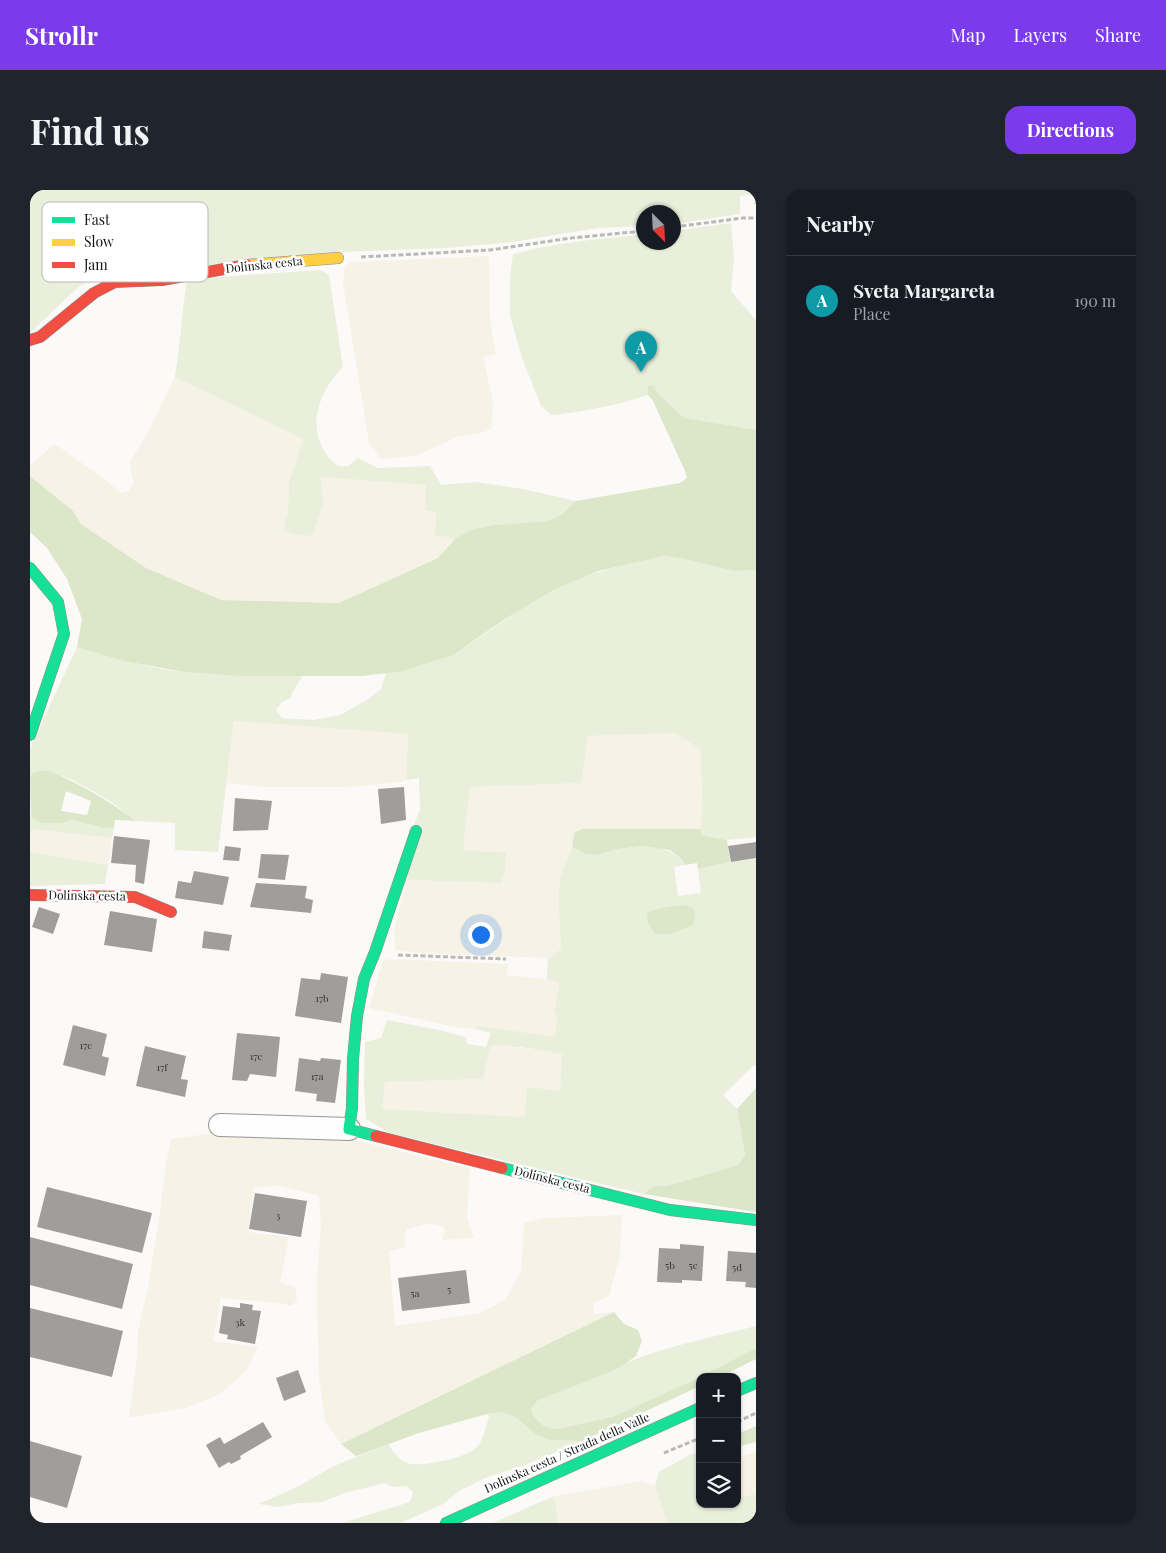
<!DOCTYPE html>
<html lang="en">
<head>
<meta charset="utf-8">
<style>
  :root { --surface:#171b24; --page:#20242c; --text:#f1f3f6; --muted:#9ea1a6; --line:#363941; --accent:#7c3aed }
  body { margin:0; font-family:"Playfair Display",serif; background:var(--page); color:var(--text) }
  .controls { position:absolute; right:15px; bottom:15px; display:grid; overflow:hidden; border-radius:10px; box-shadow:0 1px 4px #0004 }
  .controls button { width:45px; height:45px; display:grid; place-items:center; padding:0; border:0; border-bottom:1px solid var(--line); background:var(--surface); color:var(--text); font:25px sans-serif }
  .compass { position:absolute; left:606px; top:15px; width:45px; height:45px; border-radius:50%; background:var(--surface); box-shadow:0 1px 4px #0004; rotate:156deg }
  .you { position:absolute; left:450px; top:744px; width:18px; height:18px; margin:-12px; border:4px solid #fff; border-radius:50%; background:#1a73e8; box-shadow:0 0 0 8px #1a73e833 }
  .badge { display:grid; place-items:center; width:32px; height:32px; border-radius:50%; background:var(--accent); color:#fff; font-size:16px; font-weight:700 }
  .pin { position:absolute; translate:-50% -41px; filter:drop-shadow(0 1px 2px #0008) }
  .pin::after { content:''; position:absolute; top:26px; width:18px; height:15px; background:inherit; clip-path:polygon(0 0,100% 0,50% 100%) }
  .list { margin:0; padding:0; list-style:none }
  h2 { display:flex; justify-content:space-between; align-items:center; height:65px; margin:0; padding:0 20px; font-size:21px }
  h2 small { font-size:16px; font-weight:400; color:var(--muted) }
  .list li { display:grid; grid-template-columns:32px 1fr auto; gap:15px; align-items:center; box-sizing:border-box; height:90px; padding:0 20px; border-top:1px solid var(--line) }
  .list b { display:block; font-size:19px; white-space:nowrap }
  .list p { margin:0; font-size:16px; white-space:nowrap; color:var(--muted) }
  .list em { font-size:16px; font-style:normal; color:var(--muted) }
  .icon { flex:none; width:28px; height:28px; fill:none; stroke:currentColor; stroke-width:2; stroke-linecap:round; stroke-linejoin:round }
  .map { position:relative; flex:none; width:726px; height:1333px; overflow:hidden; border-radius:15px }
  header { display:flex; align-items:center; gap:30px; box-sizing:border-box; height:70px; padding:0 25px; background:var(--accent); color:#fff }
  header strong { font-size:24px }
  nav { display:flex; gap:28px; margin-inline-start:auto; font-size:18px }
  .intro { display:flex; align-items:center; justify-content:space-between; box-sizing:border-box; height:120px; padding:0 30px }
  h1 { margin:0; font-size:35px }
  .button { padding:12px 22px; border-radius:15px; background:var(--accent); color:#fff; font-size:18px; font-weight:700 }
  main { display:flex; gap:30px; padding:0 30px }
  aside { flex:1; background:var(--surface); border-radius:15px; box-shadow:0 1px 4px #0004 }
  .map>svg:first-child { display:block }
  .farmland { fill:#f6f2e6 }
  .green { fill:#e9efda; fill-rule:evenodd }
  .forest { fill:#dce6c9; fill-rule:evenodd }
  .building { fill:#a09e9d }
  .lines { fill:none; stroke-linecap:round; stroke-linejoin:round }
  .street-casing { stroke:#979695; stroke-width:24 }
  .fast-casing { stroke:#8d8d8c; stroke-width:12 }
  .slow-casing { stroke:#8d8d8c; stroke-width:12 }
  .jam-casing { stroke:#8d8d8c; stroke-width:12 }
  .path { stroke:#b9b9b8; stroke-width:3; stroke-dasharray:5 2.5; stroke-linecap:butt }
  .street { stroke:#fffefe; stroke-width:22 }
  .fast { stroke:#16e098; stroke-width:11 }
  .slow { stroke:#ffcf43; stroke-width:11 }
  .jam { stroke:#f24e42; stroke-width:11 }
  .labels { text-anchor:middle; stroke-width:5; stroke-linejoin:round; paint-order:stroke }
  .number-label { font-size:10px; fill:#353434 }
  .street-label { font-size:12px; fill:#111; stroke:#fff }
  .key { fill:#fff; stroke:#b8b8b8; stroke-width:1 }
  .key-label { font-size:14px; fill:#111 }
</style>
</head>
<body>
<header>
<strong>Strollr</strong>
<nav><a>Map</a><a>Layers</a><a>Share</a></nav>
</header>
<div class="intro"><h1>Find us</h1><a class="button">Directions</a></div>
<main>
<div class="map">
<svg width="726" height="1333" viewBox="0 0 726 1333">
  <rect width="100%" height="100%" fill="#fcfaf8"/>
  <path class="farmland" d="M 459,66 L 460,130 L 466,164 L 453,167 L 463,212 L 462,238 L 454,242 L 427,247 L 386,266 L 351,269 L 339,253 L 313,93 L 315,76 L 321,72 Z
    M 145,187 L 273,249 L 259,293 L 258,322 L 253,340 L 283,346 L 293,313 L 291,287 L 397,295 L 396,321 L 406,322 L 405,345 L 425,349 L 408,368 L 309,413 L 191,410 L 116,378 L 51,334 L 43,321 L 0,286 L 0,275 L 25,254 L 73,288 L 91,303 L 99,301 L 104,293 L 99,272 L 114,250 Z
    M 204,531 L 378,544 L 376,590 L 371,592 L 317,597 L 234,597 L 197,593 Z
    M 645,543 L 670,559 L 672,596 L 671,639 L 552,639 L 544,643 L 541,664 L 531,683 L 531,759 L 518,768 L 387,763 L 365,760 L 364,739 L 377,690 L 471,693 L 433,662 L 440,597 L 551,593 L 558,546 Z
    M 2,639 L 82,648 L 78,675 L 0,662 L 0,643 Z
    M 362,769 L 478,774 L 477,785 L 517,789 L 531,793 L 524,824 L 529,825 L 525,848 L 448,836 L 444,839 L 425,837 L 339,818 L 353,770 Z
    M 459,856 L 469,856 L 511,860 L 532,864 L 530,901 L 495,927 L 352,919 L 355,892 L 453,889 Z
    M 184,943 L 328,951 L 440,978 L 437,1028 L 444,1048 L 412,1050 L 415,1040 L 412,1036 L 402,1034 L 392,1035 L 377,1039 L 374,1047 L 376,1057 L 359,1061 L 365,1136 L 450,1123 L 475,1110 L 491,1082 L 494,1033 L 513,1028 L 592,1025 L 590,1067 L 579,1106 L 564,1113 L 563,1124 L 584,1122 L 311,1254 L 295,1231 L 289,1188 L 287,1121 L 287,1083 L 291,1036 L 289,1006 L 251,996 L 224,997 L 218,1042 L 259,1047 L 250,1092 L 266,1098 L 267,1110 L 262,1116 L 248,1113 L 191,1108 L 183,1151 L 228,1157 L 216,1181 L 200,1196 L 184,1207 L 155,1218 L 99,1228 L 107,1166 L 108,1141 L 118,1097 L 130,1022 L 135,979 L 141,949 Z
    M 726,1262 L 726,1304 L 707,1308 L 707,1267 Z
    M 612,1291 L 625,1296 L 637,1333 L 529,1333 L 524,1306 Z"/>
  <path class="green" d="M 0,0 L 726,0 L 726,3 L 710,6 L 710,24 L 644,34 L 644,22 L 614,22 L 613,36 L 568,38 L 482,52 L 417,58 L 311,62 L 78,85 L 61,89 L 47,98 L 0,143 Z
    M 701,33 L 704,68 L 701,101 L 726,130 L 726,240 L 654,229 L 618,196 L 618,205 C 587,215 553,222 521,225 L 511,216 L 492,168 L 480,126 L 480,88 L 483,64 C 526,53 569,48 613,45 L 614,52 L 644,52 L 644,41 Z
    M 290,80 L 299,85 L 313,177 C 285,205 273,248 308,276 L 318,276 L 328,268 L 348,278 L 400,276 L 411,295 L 445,292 L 493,299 L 546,311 L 531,325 L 517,331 L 463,335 L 440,340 L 425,349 L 405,345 L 406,322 L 396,321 L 396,295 L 291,287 L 293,313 L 283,346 L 262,344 L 253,340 L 258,322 L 259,293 L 273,249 L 145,187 C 150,155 152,122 157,89 Z
    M 635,366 L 654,369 L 704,381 L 726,380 L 726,647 L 697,650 L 671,645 L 672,596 L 670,559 L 645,543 L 558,546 L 551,593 L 440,597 L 433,661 L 476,662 L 475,679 L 471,693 L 377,690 L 385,631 L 390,620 L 389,588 L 376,590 L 378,544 L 204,531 L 188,662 L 145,660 L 145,633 L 106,631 L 80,611 L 45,591 L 18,580 L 5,582 L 0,586 L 0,559 L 2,554 L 47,457 C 82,467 118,478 155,482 C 194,487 233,486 273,485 L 262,503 L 261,508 L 252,512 L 246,520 L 252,528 L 283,530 L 310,525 L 340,508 L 351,499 L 356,483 C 389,480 421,466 449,448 C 473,432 496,414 522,400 C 558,381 597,375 635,366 Z
    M 0,627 L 31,633 L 42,630 L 74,638 L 84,637 L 82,648 L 2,639 L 0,643 Z
    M 612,656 C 632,659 643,658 655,675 L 644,677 L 648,706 L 671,703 L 668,679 L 700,672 L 726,669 L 726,875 L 724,875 L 693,905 L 707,919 L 715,965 L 708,975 L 637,996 L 623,996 L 614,1004 L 359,943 L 336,929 L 334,895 L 335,852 L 351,848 L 357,830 L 409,840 L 435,847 L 438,854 L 456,857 L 461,843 L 444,839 L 448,836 L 525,847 L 528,825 L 524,824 L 530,793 L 517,789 L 518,768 L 531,759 C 531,735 526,709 531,685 C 533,675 541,667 542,657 L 556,664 L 567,665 L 587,659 ZM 655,715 L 625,744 L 617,731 L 624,720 ZM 460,856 C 483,855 509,859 532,864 L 530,901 L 497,897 L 495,927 L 352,919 L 355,892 L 453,889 Z
    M 0,662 L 78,675 L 75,694 L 0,696 Z
    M 726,1136 L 726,1158 L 662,1191 L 582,1227 L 527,1239 L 514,1236 L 504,1227 L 501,1219 L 507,1211 C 537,1199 567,1186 596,1173 C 636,1156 684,1147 726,1136 Z
    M 472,1222 L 487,1228 L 505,1244 L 519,1250 L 552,1251 L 495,1275 L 457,1287 L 431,1300 L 413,1314 L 371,1333 L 312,1333 L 380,1312 L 383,1302 L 376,1296 L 363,1297 L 355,1293 L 315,1303 L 292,1312 L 269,1313 L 248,1317 L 229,1314 L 269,1296 L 304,1276 L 358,1254 C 364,1263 370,1272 381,1274 C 396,1276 437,1268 448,1256 C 454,1248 456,1236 459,1227 L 457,1224 Z
    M 670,1263 L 670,1314 L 707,1314 L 707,1308 L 726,1304 L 726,1333 L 637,1333 L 625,1296 L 629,1282 L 661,1264 Z
    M 524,1306 L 529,1333 L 463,1333 Z"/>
  <path class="forest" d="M 623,195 L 628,204 L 654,228 L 726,240 L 726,380 L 704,381 L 654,369 L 635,366 L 568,381 L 523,400 L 475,429 L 423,465 L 374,481 L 332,486 L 207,486 L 154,482 L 94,471 L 47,457 L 52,429 L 37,389 L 17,358 L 0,342 L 0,286 L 43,321 L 51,334 L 116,378 L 191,410 L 309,413 L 408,368 L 425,349 L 440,340 L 463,335 L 517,331 L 531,325 L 546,311 L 650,293 L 657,288 L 655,281 L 623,211 L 618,205 L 618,196 Z
    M 18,580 C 50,594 78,610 106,631 L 85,630 L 84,637 L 74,638 L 42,630 L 31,633 L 13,633 L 1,627 L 0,586 L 5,582 ZM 36,601 L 61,611 L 57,625 L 31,621 Z
    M 552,639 L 671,639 L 671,645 L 697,650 L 700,672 L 668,679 L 667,673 L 655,675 L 651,669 L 640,660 L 612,656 L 587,659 L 567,665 L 556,664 L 542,657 L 544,643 Z
    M 655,715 L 664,719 L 665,727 L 663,735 L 640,744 L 625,744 L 617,731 L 617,724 L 624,720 L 637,717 Z
    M 726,898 L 726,1022 L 614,1004 L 623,996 L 637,996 L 708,975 L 715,965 L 707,919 Z
    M 584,1122 L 594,1134 L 608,1140 L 612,1151 L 606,1166 L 596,1173 L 582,1181 L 507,1211 L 501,1219 L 504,1227 L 514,1236 L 527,1239 L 582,1227 L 662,1191 L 726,1158 L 726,1169 L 690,1187 L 670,1187 L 670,1196 L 552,1251 L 519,1250 L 505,1244 L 487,1228 L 472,1222 L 457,1224 L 389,1243 L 326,1266 L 311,1254 Z
    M 726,1236 L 726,1252 L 707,1257 L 707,1244 Z"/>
  <path class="building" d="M 374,597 L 376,630 L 351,634 L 348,599 Z
    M 205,608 L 242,611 L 238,640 L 203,641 Z
    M 84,646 L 120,650 L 114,694 L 105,692 L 106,675 L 81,673 Z
    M 726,652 L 726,668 L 701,672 L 698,656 Z
    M 195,656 L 211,658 L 209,671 L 193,670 Z
    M 231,664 L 259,665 L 255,690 L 228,688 Z
    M 164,681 L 199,687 L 193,715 L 145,708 L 148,691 L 161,693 Z
    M 226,693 L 277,696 L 275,708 L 283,710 L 281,723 L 220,717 Z
    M 9,717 L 30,724 L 23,744 L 2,737 Z
    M 80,721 L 127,729 L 122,762 L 74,755 Z
    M 174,741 L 202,745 L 199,761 L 172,758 Z
    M 291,783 L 318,787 L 311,833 L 265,826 L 271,788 L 290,790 Z
    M 43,835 L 77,844 L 72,866 L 79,868 L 75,886 L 33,875 Z
    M 207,843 L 250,847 L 246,887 L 220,884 L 217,891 L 202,890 Z
    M 115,856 L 156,866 L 151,889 L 158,890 L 155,907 L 106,896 Z
    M 269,868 L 290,871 L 291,868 L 311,870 L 305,913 L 286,911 L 287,904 L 265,901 Z
    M 17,997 L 122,1023 L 112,1063 L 7,1037 Z
    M 225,1003 L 277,1011 L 271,1047 L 219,1039 Z
    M 0,1047 L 103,1074 L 92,1119 L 0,1095 Z
    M 650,1054 L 674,1056 L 672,1091 L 652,1090 L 652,1093 L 627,1092 L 629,1058 L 650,1059 Z
    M 698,1061 L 726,1063 L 726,1098 L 715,1097 L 716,1092 L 696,1091 Z
    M 436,1080 L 440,1113 L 372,1121 L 368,1088 Z
    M 210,1113 L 223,1115 L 222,1120 L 231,1121 L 225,1154 L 197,1149 L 198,1145 L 189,1143 L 193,1116 L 210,1118 Z
    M 0,1118 L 93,1141 L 82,1187 L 0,1167 Z
    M 268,1180 L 276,1202 L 254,1211 L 246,1188 Z
    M 233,1232 L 242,1247 L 210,1266 L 211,1269 L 201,1274 L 199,1272 L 189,1278 L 176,1255 L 190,1247 L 194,1254 Z
    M 0,1251 L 52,1266 L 37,1318 L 0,1307 Z"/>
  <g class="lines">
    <defs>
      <path id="street" d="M 190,935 L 319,939"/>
      <path id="fast" d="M 0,378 L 28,412 L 34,444 L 0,545
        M 346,946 L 319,939 L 322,918 L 323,869 L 327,826 L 334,789 L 345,762 L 386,641
        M 472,978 L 640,1020 L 726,1030
        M 707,1201 L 726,1193
        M 416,1333 L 670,1218"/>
      <path id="slow" d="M 217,75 L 308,68"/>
      <path id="jam" d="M 0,150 L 10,147 L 64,103 L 85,92 L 132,90 L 217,75
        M 0,705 L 105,707 L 141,722
        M 346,946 L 472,978"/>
    </defs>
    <use href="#street" class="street-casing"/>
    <use href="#fast" class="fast-casing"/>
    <use href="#slow" class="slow-casing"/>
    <use href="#jam" class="jam-casing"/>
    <path class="path" d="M 725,12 L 726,13
      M 644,37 L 713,28 L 726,28
      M 331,67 L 460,60 L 541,48 L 614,41
      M 368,765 L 476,769
      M 707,1232 L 726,1223
      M 634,1263 L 670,1248"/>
    <use href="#street" class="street"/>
    <use href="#fast" class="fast"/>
    <use href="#slow" class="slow"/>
    <use href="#jam" class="jam"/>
  </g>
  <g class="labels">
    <g class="number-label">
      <text x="292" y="812">17b</text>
      <text x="56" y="859">17e</text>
      <text x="226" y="870">17c</text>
      <text x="132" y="881">17f</text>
      <text x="287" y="890">17a</text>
      <text x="248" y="1029">3</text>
      <text x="640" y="1079">5b</text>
      <text x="663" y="1079">5c</text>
      <text x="707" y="1081">5d</text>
      <text x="419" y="1103">5</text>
      <text x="385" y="1107">5a</text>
      <text x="210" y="1136">3k</text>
    </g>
    <g class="street-label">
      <text transform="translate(234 75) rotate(-6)" y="4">Dolinska cesta</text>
      <text transform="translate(57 706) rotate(1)" y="4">Dolinska cesta</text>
      <text transform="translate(522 990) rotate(14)" y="4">Dolinska cesta</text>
      <text transform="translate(537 1263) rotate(-24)" y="4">Dolinska cesta / Strada della Valle</text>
    </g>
  </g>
  <rect x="12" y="12" width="166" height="80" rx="8" class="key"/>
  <rect x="22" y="27" width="23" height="6" fill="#16e098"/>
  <rect x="22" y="49" width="23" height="7" fill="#ffcf43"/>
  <rect x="22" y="72" width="23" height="6" fill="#f24e42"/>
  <g class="key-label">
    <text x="54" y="35">Fast</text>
    <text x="54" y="57">Slow</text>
    <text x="54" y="80">Jam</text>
  </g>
</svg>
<div class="controls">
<button>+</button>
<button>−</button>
<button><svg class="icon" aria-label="layers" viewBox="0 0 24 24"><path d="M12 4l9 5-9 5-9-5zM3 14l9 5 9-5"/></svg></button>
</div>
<svg class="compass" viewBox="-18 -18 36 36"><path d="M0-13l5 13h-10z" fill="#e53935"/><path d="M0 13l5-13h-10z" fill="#9ea1a6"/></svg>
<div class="you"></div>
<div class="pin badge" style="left:611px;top:182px;background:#0f9aa8">A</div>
</div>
<aside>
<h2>Nearby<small></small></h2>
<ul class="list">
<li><span class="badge" style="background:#0f9aa8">A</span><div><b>Sveta Margareta</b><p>Place</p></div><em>190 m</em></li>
</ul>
</aside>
</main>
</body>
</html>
